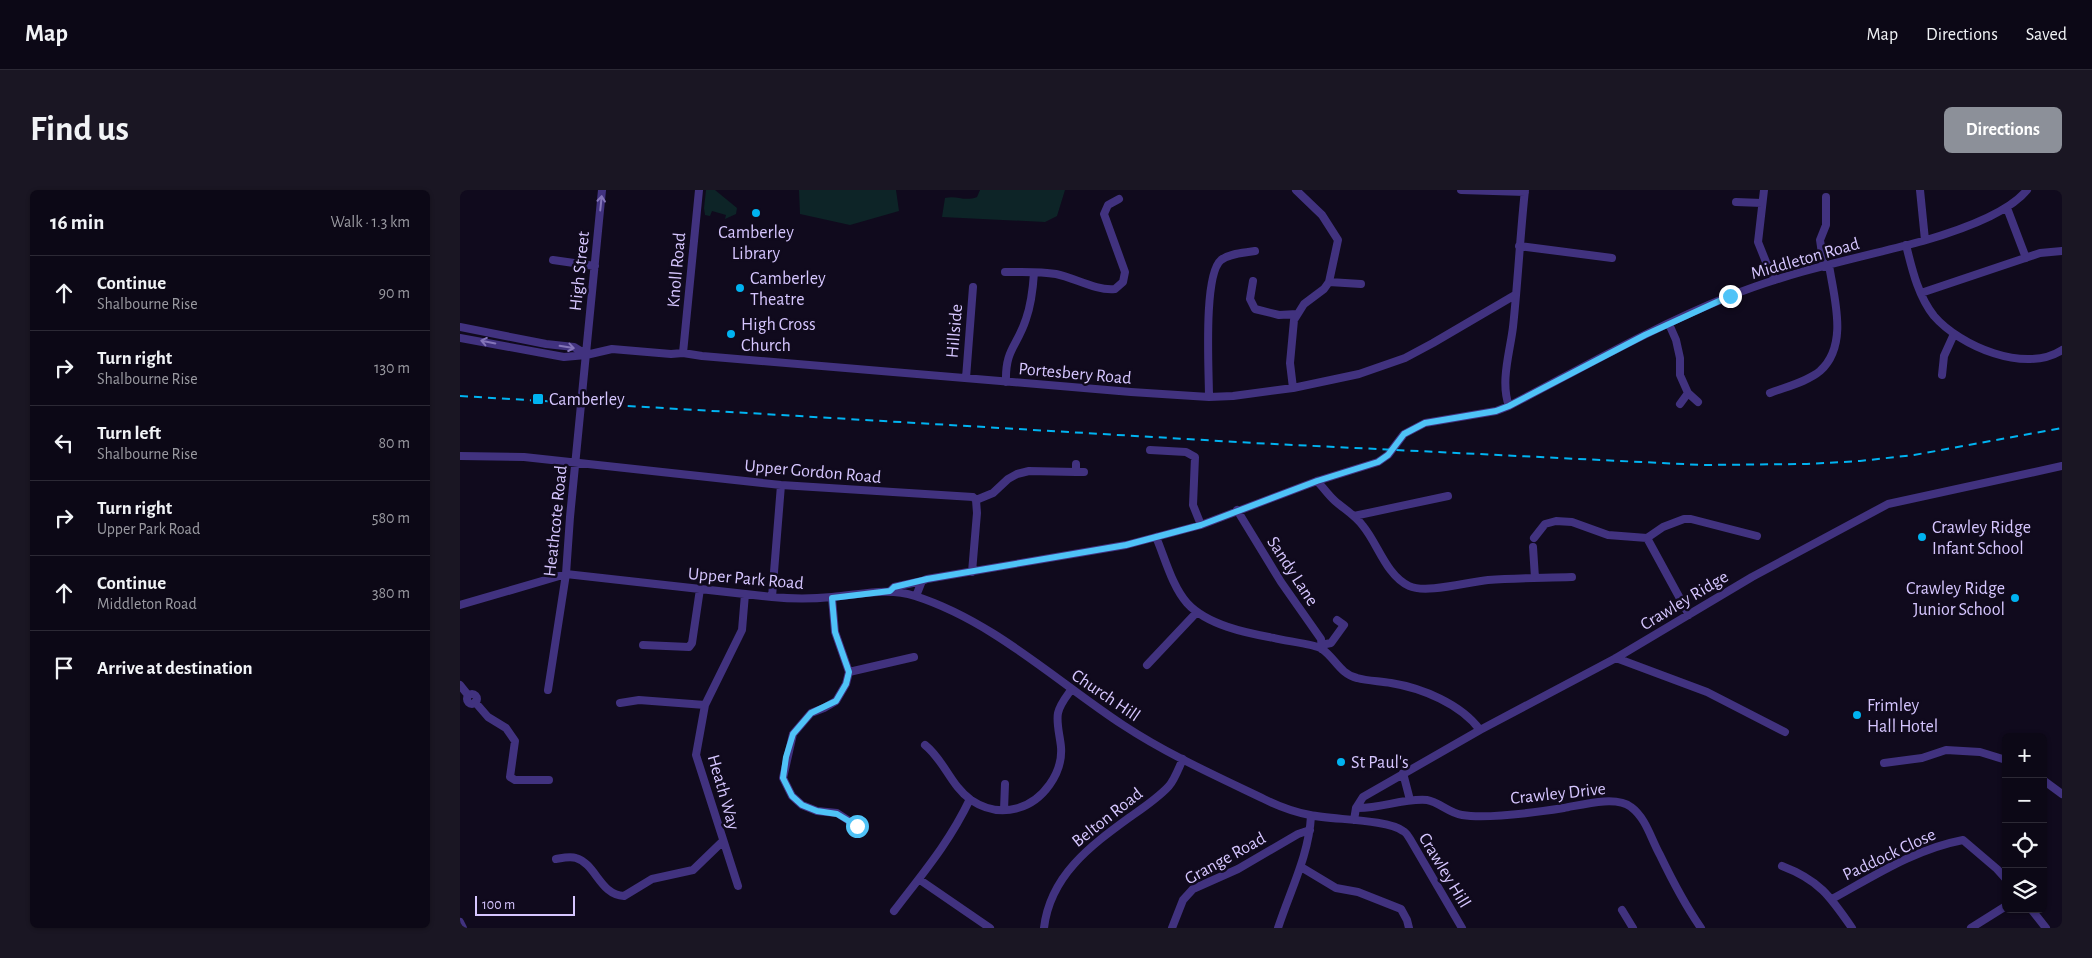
<!DOCTYPE html>
<html lang="en">
<head>
<meta charset="utf-8">
<style>
  :root { --surface:#0c0816; --page:#1a1623; --text:#f1f3f6; --muted:#9a9aa1; --line:#2c2935; --accent:#8c9099 }
  body { margin:0; font-family:"Alegreya Sans",sans-serif; background:var(--page); color:var(--text) }
  .controls { position:absolute; right:15px; bottom:15px; display:grid; overflow:hidden; border-radius:8px; box-shadow:0 1px 4px #0004 }
  .controls button { width:45px; height:45px; display:grid; place-items:center; padding:0; border:0; border-bottom:1px solid var(--line); background:var(--surface); color:var(--text); font:25px sans-serif }
  .scale { position:absolute; left:15px; bottom:12px; width:100px; box-sizing:border-box; padding-left:5px; border:2px solid #d6c6ff; border-top:0; font-size:14px; line-height:18px; white-space:nowrap; color:#d6c6ff; -webkit-text-stroke:4px #100a1d; paint-order:stroke }
  .stop { position:absolute; width:15px; height:15px; margin:-11px; border:4px solid #4fc3f7; border-radius:50%; background:#fff }
  .stop.end { background:#4fc3f7; border-color:#fff; box-shadow:0 1px 5px #0008 }
  .list { margin:0; padding:0; list-style:none }
  h2 { display:flex; justify-content:space-between; align-items:center; height:65px; margin:0; padding:0 20px; font-size:21px }
  h2 small { font-size:16px; font-weight:400; color:var(--muted) }
  .list li { display:grid; grid-template-columns:32px 1fr auto; gap:15px; align-items:center; box-sizing:border-box; height:75px; padding:0 20px; border-top:1px solid var(--line) }
  .list b { display:block; font-size:19px; white-space:nowrap }
  .list p { margin:0; font-size:16px; white-space:nowrap; color:var(--muted) }
  .list em { font-size:16px; font-style:normal; color:var(--muted) }
  .icon { flex:none; width:28px; height:28px; fill:none; stroke:currentColor; stroke-width:2; stroke-linecap:round; stroke-linejoin:round }
  .map { position:relative; flex:none; width:1602px; height:738px; overflow:hidden; border-radius:8px }
  header { display:flex; align-items:center; gap:30px; box-sizing:border-box; height:70px; padding:0 25px; background:var(--surface); border-bottom:1px solid var(--line) }
  header strong { font-size:24px }
  nav { display:flex; gap:28px; margin-inline-start:auto; font-size:18px }
  .intro { display:flex; align-items:center; justify-content:space-between; box-sizing:border-box; height:120px; padding:0 30px }
  h1 { margin:0; font-size:35px }
  .button { padding:12px 22px; border-radius:8px; background:var(--accent); color:#fff; font-size:18px; font-weight:700 }
  main { display:flex; gap:30px; padding:0 30px }
  aside { flex:1; background:var(--surface); border-radius:8px; box-shadow:0 1px 4px #0004 }
  .map>svg:first-child { display:block }
  .green { fill:#0d2427 }
  .lines { fill:none; stroke-linecap:round; stroke-linejoin:round }
  .minor { stroke:#41327f; stroke-width:8 }
  .rail { stroke:#00b3f1; stroke-width:2; stroke-dasharray:8 6; stroke-linecap:butt }
  .oneway { stroke:#8475b9 }
  .route { stroke:#4fc3f7; stroke-width:6 }
  .poi-dot { fill:#00b3f1; stroke:#100a1d; stroke-width:2 }
  .labels { text-anchor:middle; stroke-width:5; stroke-linejoin:round; paint-order:stroke }
  .poi-label { font-size:18px; fill:#d6c6ff; stroke:#100a1d; text-anchor:start }
  .street-label { font-size:18px; fill:#d6c6ff; stroke:#100a1d }
</style>
</head>
<body>
<header>
<strong>Map</strong>
<nav><a>Map</a><a>Directions</a><a>Saved</a></nav>
</header>
<div class="intro"><h1>Find us</h1><a class="button">Directions</a></div>
<main>
<aside>
<h2>16 min<small>Walk · 1.3 km</small></h2>
<ul class="list">
<li><svg class="icon" aria-label="ahead" viewBox="0 0 24 24"><path d="M12 20V5M6 11l6-6 6 6"/></svg><div><b>Continue</b><p>Shalbourne Rise</p></div><em>90 m</em></li>
<li><svg class="icon" aria-label="right" viewBox="0 0 24 24"><path d="M7 20v-9h11M14 6l5 5-5 5"/></svg><div><b>Turn right</b><p>Shalbourne Rise</p></div><em>130 m</em></li>
<li><svg class="icon" aria-label="left" viewBox="0 0 24 24"><path d="M17 20v-9H6M10 6l-5 5 5 5"/></svg><div><b>Turn left</b><p>Shalbourne Rise</p></div><em>80 m</em></li>
<li><svg class="icon" aria-label="right" viewBox="0 0 24 24"><path d="M7 20v-9h11M14 6l5 5-5 5"/></svg><div><b>Turn right</b><p>Upper Park Road</p></div><em>580 m</em></li>
<li><svg class="icon" aria-label="ahead" viewBox="0 0 24 24"><path d="M12 20V5M6 11l6-6 6 6"/></svg><div><b>Continue</b><p>Middleton Road</p></div><em>380 m</em></li>
<li><svg class="icon" aria-label="arrive" viewBox="0 0 24 24"><path d="M6 21V4h12l-3 4 3 4H6"/></svg><div><b>Arrive at destination</b></div></li>
</ul>
</aside>
<div class="map">
<svg width="1602" height="738" viewBox="0 0 1602 738">
  <rect width="100%" height="100%" fill="#100a1d"/>
  <path class="green" d="M 246,0 L 255,0 L 277,18 L 276,24 L 265,29 L 266,25 L 252,21 L 250,26 L 245,25 L 244,18 Z
    M 339,0 L 436,0 L 439,21 L 390,35 L 340,24 Z
    M 520,0 L 605,0 L 597,26 L 585,32 L 482,27 L 485,8 C 497,5 504,12 517,7 Z"/>
  <g class="lines">
    <path class="minor" d="M 1001,0 L 1065,2
      M 1304,0 L 1298,52 L 1306,72 L 1315,90
      M 1460,0 L 1465,50
      M 1276,12 L 1302,13
      M 1547,18 L 1566,68
      M 1446,55 C 1452,79 1458,106 1474,126 C 1500,156 1565,184 1602,160
      M 1059,56 L 1152,68
      M 93,70 L 135,76
      M 1364,77 L 1360,50 L 1366,35 L 1366,7
      M 545,82 C 562,82 579,81 596,84 C 615,88 636,101 655,99 L 663,92 L 665,82 L 644,24 L 648,15 L 659,9
      M 793,91 L 790,109 L 795,119 L 819,125 L 837,124
      M 869,92 L 901,94
      M 1461,103 L 1580,63 L 1602,61
      M 1209,134 L 1216,150 L 1220,168 L 1220,185 L 1228,203 L 1238,212
      M 0,137 L 86,154 L 114,157 L 127,165
      M 0,148 L 104,167 L 126,165 L 152,159 L 211,164 L 223,163 L 242,166 L 671,202 L 749,207 L 773,206 L 833,198 L 899,184 L 945,168 L 973,153 L 1055,105
      M 223,163 L 239,0
      M 1482,185 L 1484,166 L 1494,144
      M 506,188 L 513,97
      M 546,192 C 545,159 557,157 566,129 C 571,115 573,98 574,83
      M 833,198 L 830,173 L 834,130 L 844,114 L 864,99 L 869,92 L 878,50 L 862,25 L 836,0
      M 1310,203 C 1325,197 1347,192 1360,181 C 1389,155 1374,108 1369,75
      M 749,207 C 749,182 743,85 761,70 C 770,63 785,63 795,61
      M 1220,214 L 1228,203
      M 1049,216 C 1040,192 1050,162 1053,137 C 1058,91 1060,46 1065,0
      M 690,260 L 726,262 L 735,267 L 733,315 L 741,335
      M 0,266 L 64,267 L 321,295 L 513,307 L 516,310 L 517,323 L 512,382
      M 616,274 L 616,282 L 624,282
      M 857,291 C 863,297 868,305 875,311 C 884,319 895,325 903,336 C 918,354 926,385 949,396 C 966,404 1007,392 1028,390 C 1056,388 1084,388 1112,387
      M 516,310 L 533,303 L 548,289 L 557,284 L 569,281 L 616,282
      M 777,320 L 821,392 L 861,449 L 862,459
      M 894,326 L 988,306
      M 696,347 C 705,368 712,396 727,413 C 747,435 786,443 814,448 C 824,451 855,454 862,459 C 875,468 880,484 897,488 C 908,491 920,491 931,493 C 962,498 1001,514 1020,540
      M 1074,348 L 1085,334 L 1096,331 L 1112,332 L 1148,345 L 1187,348 L 1203,337 L 1224,329 L 1231,329 L 1297,346
      M 1187,348 L 1229,425
      M 1073,357 L 1075,388
      M 430,401 L 434,397 L 462,391
      M 456,406 L 462,391 L 467,389 L 666,355 L 741,335 L 857,291 L 918,272 L 928,265 L 944,244 L 965,233 L 1036,221 L 1049,216 C 1122,178 1193,137 1270,106 C 1332,81 1398,68 1463,51 C 1494,42 1547,25 1567,0
      M 312,407 L 321,295
      M 372,408 L 375,442 L 389,482 L 386,494 L 376,511 L 364,518 L 351,523 L 333,544 L 323,588 L 332,606 L 342,615 L 357,621 L 377,623 L 397,636
      M 0,415 L 106,384 L 312,407 C 332,409 352,409 372,407 C 400,405 427,397 455,406 C 533,431 596,491 663,535 C 707,564 756,586 804,609 C 818,616 834,622 850,625 C 872,630 927,629 943,641 C 946,642 948,646 950,649 L 1002,738
      M 183,455 L 229,457 L 232,453 L 240,399
      M 861,455 L 871,453 L 884,435 L 877,430
      M 1156,468 L 1247,502 L 1325,542
      M 687,475 L 737,422
      M 389,482 L 454,467
      M 0,495 L 8,505
      M 88,500 L 106,384 L 110,327 L 142,0
      M7 509a5 5 0 1 1 10 0a5 5 0 1 1-10 0Z
      M 15,512 L 28,527 L 46,538 L 55,551 L 50,587 L 55,590 L 89,590
      M 160,513 L 179,510 L 245,515
      M 465,555 C 484,570 491,596 511,610 C 526,620 541,623 558,618 C 583,611 603,583 601,557 C 600,546 596,533 598,523 C 600,514 606,507 611,500
      M 1424,573 L 1462,568 L 1486,560 L 1520,562 L 1546,570
      M 943,583 L 950,610
      M 1583,590 L 1602,604
      M 896,618 C 920,619 943,608 967,610 C 979,612 989,623 1002,625 C 1027,629 1078,622 1104,618 C 1121,615 1156,605 1171,617 C 1186,628 1191,649 1200,665 C 1212,690 1225,715 1241,738
      M 544,620 L 545,594
      M 894,630 L 896,618 L 903,607 L 1020,540 L 1156,468 L 1292,387 L 1428,314 L 1602,276
      M 96,669 C 102,668 110,666 116,668 C 136,674 140,705 164,706 L 192,689 L 233,680 L 263,651
      M 1322,676 C 1359,690 1370,706 1392,738
      M 841,677 L 876,698 L 898,702 L 941,719 L 947,730 L 949,738
      M 460,690 L 530,738
      M 278,696 L 236,565 L 245,515 L 282,440 L 285,404
      M 1372,709 C 1414,686 1455,659 1503,650 L 1537,679 L 1546,689
      M 1571,719 L 1586,738
      M 1162,720 L 1173,738
      M 434,721 C 463,683 489,653 510,609
      M 0,732 L 3,738
      M 584,738 C 590,686 630,656 670,627 C 683,618 698,608 709,596 C 715,589 719,577 723,569
      M 712,738 L 723,710 L 733,699 L 778,679 L 838,644 L 850,640
      M 818,738 C 830,701 849,665 851,626
      M 1511,738 L 1546,716"/>
    <path class="rail" d="M 0,206 L 794,253 L 1242,275 L 1347,274 L 1400,271 L 1454,265 L 1602,238"/>
  </g>
  <defs><path id="oneway-shaft" d="M-6 0H5M1.5-3L5.5 0L1.5 3" fill="none" stroke-width="1.6" stroke-linecap="round" stroke-linejoin="round" transform="scale(1.25)"/></defs>
  <g class="oneway">
    <use href="#oneway-shaft" transform="translate(141 13) rotate(-84)"/>
    <use href="#oneway-shaft" transform="translate(28 152) rotate(-169)"/>
    <use href="#oneway-shaft" transform="translate(107 157) rotate(9)"/>
  </g>
  <g class="lines">
    <path class="route" d="M 397,636 L 377,624 L 357,621 L 342,615 L 332,606 L 323,588 L 326,567 L 333,544 L 351,523 L 376,511 L 386,494 L 389,482 L 375,442 L 372,408 L 430,401 L 434,397 L 467,389 L 666,355 L 741,335 L 857,291 L 918,272 L 928,265 L 944,244 L 965,233 L 1036,221 L 1049,216 L 1185,145 L 1270,106"/>
  </g>
  <g class="poi-dot">
    <circle cx="296" cy="23" r="5"/>
    <circle cx="280" cy="98" r="5"/>
    <circle cx="271" cy="144" r="5"/>
    <rect x="72" y="203" width="12" height="12" rx="2.5"/>
    <circle cx="1462" cy="347" r="5"/>
    <circle cx="1555" cy="408" r="5"/>
    <circle cx="1397" cy="525" r="5"/>
    <circle cx="881" cy="572" r="5"/>
  </g>
  <g class="labels">
    <g class="poi-label">
      <text x="296" y="48" text-anchor="middle">Camberley<tspan x="296" dy="21">Library</tspan></text>
      <text x="290" y="94">Camberley<tspan x="290" dy="21">Theatre</tspan></text>
      <text x="281" y="140">High Cross<tspan x="281" dy="21">Church</tspan></text>
      <text x="89" y="215">Camberley</text>
      <text x="1472" y="343">Crawley Ridge<tspan x="1472" dy="21">Infant School</tspan></text>
      <text x="1545" y="404" text-anchor="end">Crawley Ridge<tspan x="1545" dy="21">Junior School</tspan></text>
      <text x="1407" y="521">Frimley<tspan x="1407" dy="21">Hall Hotel</tspan></text>
      <text x="891" y="578">St Paul's</text>
    </g>
    <g class="street-label">
      <text transform="translate(1345 68) rotate(-16)" y="6">Middleton Road</text>
      <text transform="translate(216 80) rotate(-85)" y="6">Knoll Road</text>
      <text transform="translate(119 81) rotate(-84)" y="6">High Street</text>
      <text transform="translate(494 141) rotate(-85)" y="6">Hillside</text>
      <text transform="translate(615 183) rotate(5)" y="6">Portesbery Road</text>
      <text transform="translate(353 281) rotate(5)" y="6">Upper Gordon Road</text>
      <text transform="translate(95 331) rotate(-84)" y="6">Heathcote Road</text>
      <text transform="translate(833 381) rotate(57)" y="6">Sandy Lane</text>
      <text transform="translate(286 388) rotate(5)" y="6">Upper Park Road</text>
      <text transform="translate(1224 410) rotate(-31)" y="6">Crawley Ridge</text>
      <text transform="translate(646 505) rotate(34)" y="6">Church Hill</text>
      <text transform="translate(264 602) rotate(74)" y="6">Heath Way</text>
      <text transform="translate(1098 603) rotate(-6)" y="6">Crawley Drive</text>
      <text transform="translate(647 627) rotate(-38)" y="6">Belton Road</text>
      <text transform="translate(1429 664) rotate(-25)" y="6">Paddock Close</text>
      <text transform="translate(765 668) rotate(-29)" y="6">Grange Road</text>
      <text transform="translate(985 680) rotate(59)" y="6">Crawley Hill</text>
    </g>
  </g>
</svg>
<div class="controls">
<button>+</button>
<button>−</button>
<button><svg class="icon" aria-label="locate" viewBox="0 0 24 24"><circle cx="12" cy="12" r="6"/><path d="M12 2v4M12 18v4M2 12h4M18 12h4"/></svg></button>
<button><svg class="icon" aria-label="layers" viewBox="0 0 24 24"><path d="M12 4l9 5-9 5-9-5zM3 14l9 5 9-5"/></svg></button>
</div>
<div class="scale">100 m</div>
<div class="stop" style="left:397px;top:636px"></div>
<div class="stop end" style="left:1270px;top:106px"></div>
</div>
</main>
</body>
</html>
